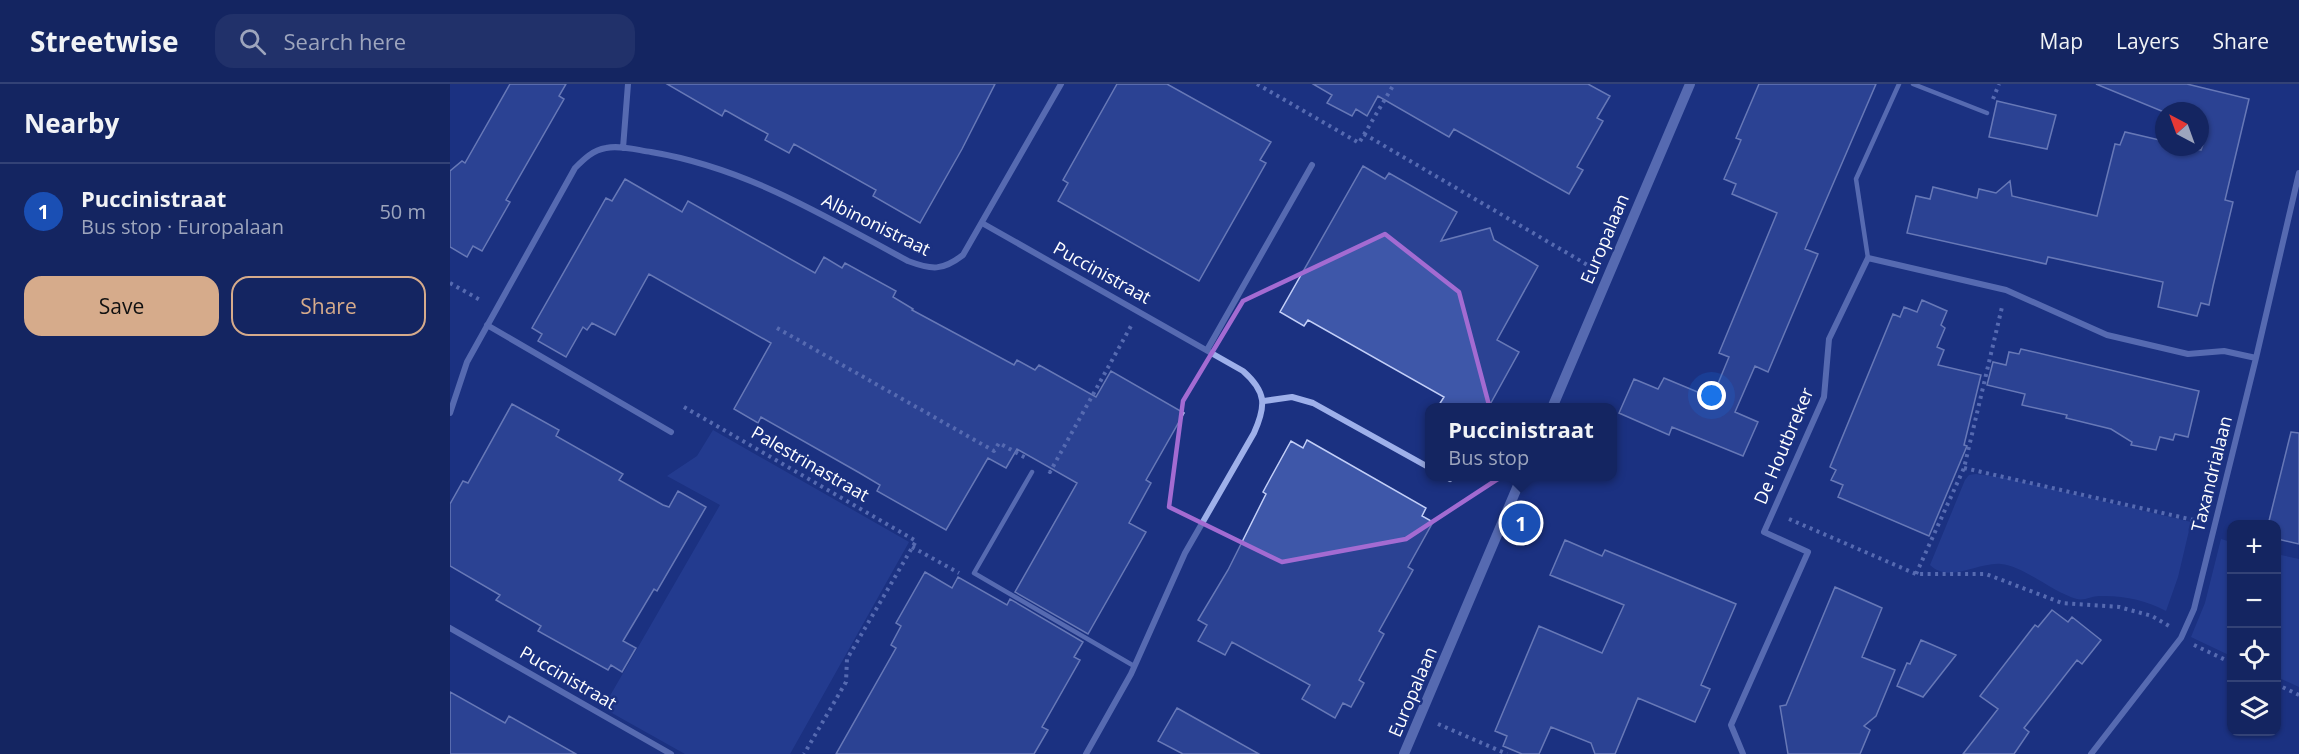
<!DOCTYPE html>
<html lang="en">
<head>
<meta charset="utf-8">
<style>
  :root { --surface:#142561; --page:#21316a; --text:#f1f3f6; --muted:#9da5bd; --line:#334276; --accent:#d6ab8b }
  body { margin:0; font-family:"Open Sans",sans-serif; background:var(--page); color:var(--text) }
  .controls { position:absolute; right:18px; bottom:18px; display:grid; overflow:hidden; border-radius:12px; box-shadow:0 2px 4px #0004 }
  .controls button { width:54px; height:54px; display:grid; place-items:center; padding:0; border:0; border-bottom:2px solid var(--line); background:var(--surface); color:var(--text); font:30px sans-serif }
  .compass { position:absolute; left:1705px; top:18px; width:54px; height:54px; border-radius:50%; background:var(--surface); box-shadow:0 2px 4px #0004; rotate:319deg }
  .you { position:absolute; left:1262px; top:312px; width:21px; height:21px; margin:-15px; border:4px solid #fff; border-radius:50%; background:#1a73e8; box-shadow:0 0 0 9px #1a73e833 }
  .badge { display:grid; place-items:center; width:39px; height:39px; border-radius:50%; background:var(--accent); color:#fff; font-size:20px; font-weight:700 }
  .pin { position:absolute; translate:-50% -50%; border:3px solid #fff; box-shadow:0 2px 6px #0006 }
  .popup { position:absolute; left:975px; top:319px; width:192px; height:78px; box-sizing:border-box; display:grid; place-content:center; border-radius:12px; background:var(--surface); filter:drop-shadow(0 2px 4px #0005); font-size:20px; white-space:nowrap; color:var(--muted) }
  .popup b { font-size:22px; color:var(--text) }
  .popup::after { content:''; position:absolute; left:50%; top:100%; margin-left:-12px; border:12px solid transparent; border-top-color:var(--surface) }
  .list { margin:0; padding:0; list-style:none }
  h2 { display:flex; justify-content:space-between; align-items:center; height:78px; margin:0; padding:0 24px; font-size:26px }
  h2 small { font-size:20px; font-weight:400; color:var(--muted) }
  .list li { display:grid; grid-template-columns:39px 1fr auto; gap:18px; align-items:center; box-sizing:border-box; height:96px; padding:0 24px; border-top:2px solid var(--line) }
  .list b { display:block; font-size:22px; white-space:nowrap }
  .list p { margin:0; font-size:20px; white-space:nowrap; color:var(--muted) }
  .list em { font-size:20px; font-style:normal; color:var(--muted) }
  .actions { display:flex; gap:12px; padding:18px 24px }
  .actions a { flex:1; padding:14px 0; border:2px solid var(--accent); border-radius:18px; text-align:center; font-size:21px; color:var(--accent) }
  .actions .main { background:var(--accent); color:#111 }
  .icon { flex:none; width:33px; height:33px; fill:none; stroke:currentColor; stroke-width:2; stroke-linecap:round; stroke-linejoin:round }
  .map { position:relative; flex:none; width:1849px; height:670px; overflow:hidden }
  header { display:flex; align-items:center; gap:36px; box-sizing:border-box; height:84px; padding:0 30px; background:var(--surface); border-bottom:2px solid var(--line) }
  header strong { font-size:28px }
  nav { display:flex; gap:33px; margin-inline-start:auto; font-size:21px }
  .search { width:420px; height:54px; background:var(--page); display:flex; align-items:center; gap:15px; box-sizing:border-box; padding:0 21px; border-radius:18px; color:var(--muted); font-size:22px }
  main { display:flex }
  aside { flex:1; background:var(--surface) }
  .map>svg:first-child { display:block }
  .green { fill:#2e48a0 }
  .building { fill:#3e57a9; stroke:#c3cff8; stroke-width:1.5 }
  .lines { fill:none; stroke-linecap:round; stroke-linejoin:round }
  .path { stroke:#9eb0ea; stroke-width:4; stroke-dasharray:3 4.5; stroke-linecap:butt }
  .service { stroke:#9eb0ea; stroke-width:4.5 }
  .minor { stroke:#9eb0ea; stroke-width:6 }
  .tertiary { stroke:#9eb0ea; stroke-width:10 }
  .marked { fill:none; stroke:#a36bd2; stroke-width:4.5; stroke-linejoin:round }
  .labels { text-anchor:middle; stroke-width:5; stroke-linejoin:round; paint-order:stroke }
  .street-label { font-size:18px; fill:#fff; stroke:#1b3181 }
</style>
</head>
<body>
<header>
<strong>Streetwise</strong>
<div class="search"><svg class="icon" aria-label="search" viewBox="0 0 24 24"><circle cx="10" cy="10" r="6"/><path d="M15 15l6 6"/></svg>Search here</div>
<nav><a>Map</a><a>Layers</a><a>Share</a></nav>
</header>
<main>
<aside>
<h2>Nearby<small></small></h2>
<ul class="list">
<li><span class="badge" style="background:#1a4fb4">1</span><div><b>Puccinistraat</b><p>Bus stop · Europalaan</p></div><em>50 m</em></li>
</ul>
<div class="actions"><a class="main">Save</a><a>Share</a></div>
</aside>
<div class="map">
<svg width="1849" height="670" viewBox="0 0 1849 670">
  <rect width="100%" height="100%" fill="#1b3181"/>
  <path class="green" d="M 263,346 L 459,458 L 340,670 L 235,670 L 153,624 L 270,421 L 217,392 L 247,372 Z
    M 1526,390 L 1556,394 L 1741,438 L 1728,493 L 1716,527 C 1696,516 1673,511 1649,512 C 1642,512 1634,517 1627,515 C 1602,508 1574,482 1551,480 C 1527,478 1500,500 1480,481 L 1515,396 L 1519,391 Z
    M 1771,455 L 1781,458 L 1781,572 L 1741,553 L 1755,519 Z
    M 1826,470 L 1849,475 L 1849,603 L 1827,593 Z"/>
  <path class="building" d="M 60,0 L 116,0 L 109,12 L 114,15 L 56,116 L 60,118 L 32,167 L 23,162 L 17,173 L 0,163 L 0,87 L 12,77 L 15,79 Z
    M 217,0 L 545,0 L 512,65 L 470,139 L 423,112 L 426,106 L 344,60 L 339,69 L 315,56 L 318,50 L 296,38 L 275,26 L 272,32 Z
    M 667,0 L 717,0 L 821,58 L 810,76 L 816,79 L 749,197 L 608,117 L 618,99 L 613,96 Z
    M 863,0 L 1138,0 L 1160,12 L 1147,34 L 1153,37 L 1127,83 L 1133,86 L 1119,110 L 1004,45 L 999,53 L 928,12 L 917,32 L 906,25 L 902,32 L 877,19 L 882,11 Z
    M 1309,0 L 1426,0 L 1355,165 L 1368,170 L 1318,288 L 1305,282 L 1285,328 L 1308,338 L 1293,372 L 1222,343 L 1219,351 L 1169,329 L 1184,295 L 1208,305 L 1214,294 L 1262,314 L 1279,273 L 1269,269 L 1327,129 L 1282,110 L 1286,100 L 1274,95 L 1291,56 L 1286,54 Z
    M 1646,0 L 1737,0 L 1799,15 L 1775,116 L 1783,118 L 1763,202 L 1759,221 L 1751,219 L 1747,232 L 1708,223 L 1713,198 L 1598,173 L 1596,180 L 1457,149 L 1466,112 L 1480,115 L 1483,103 L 1527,114 L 1529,105 L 1546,109 L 1560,97 L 1562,112 L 1647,132 L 1665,60 L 1670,61 L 1675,48 L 1714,57 L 1714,63 L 1738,63 L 1751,66 L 1758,46 L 1750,43 L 1750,27 L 1714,28 Z
    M 1547,17 L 1606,31 L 1597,65 L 1539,53 Z
    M 913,82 L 935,95 L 939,89 L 1007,128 L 991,157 L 1040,144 L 1044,156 L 1088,182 L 1047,256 L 1069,268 L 1038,324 L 987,324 L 994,313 L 858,236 L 854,242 L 830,228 Z
    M 175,95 L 232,128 L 238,117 L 365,189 L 374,173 L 392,184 L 395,179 L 446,207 L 443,213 L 463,225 L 462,226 L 564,281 L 567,276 L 585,286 L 589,281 L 646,313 L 661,287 L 734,329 L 696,396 L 701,399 L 679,439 L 696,448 L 638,550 L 565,508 L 627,399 L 567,365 L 556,384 L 538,374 L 496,446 L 427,407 L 430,401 L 408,388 L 311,333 L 308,339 L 284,325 L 321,259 L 199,190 L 165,251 L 142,239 L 137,246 L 133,243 L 116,273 L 88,257 L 92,250 L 82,244 L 156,114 L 162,117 Z
    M 1472,216 L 1497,227 L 1491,241 L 1495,244 L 1487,263 L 1494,266 L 1488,281 L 1531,291 L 1514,361 L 1517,362 L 1479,452 L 1388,413 L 1393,401 L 1381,396 L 1386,386 L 1380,383 L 1443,230 L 1450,233 L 1454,223 L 1467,228 Z
    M 1571,265 L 1749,307 L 1738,353 L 1725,350 L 1723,356 L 1710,353 L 1706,366 L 1681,361 L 1682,358 L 1661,345 L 1616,334 L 1617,331 L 1572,321 L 1575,310 L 1537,301 L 1543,278 L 1556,281 L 1559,268 L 1569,270 Z
    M 62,320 L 109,346 L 106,352 L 173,390 L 169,396 L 213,421 L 219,423 L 228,407 L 256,423 L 207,507 L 204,505 L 173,557 L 186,564 L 172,588 L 161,581 L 158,586 L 88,547 L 91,542 L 46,516 L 50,511 L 0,482 L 0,420 L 13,397 L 18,399 Z
    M 1841,348 L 1849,349 L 1849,460 L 1827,455 L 1827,441 L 1818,441 Z
    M 857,356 L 976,424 L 972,432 L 983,438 L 958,483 L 963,486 L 929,547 L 934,550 L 909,596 L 914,599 L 901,623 L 893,619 L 885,634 L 852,615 L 860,601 L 782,558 L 775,571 L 748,557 L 757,541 L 748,536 L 778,486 L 816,410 L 813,408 L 820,395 L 841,357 L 853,364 Z
    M 1115,456 L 1152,472 L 1155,466 L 1286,520 L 1251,601 L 1260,605 L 1245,638 L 1188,614 L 1165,670 L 1145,670 L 1141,659 L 1101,643 L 1089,670 L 1072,670 L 1053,662 L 1057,652 L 1045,647 L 1089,542 L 1152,569 L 1174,521 L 1100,491 Z
    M 475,488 L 502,504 L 508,493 L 557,521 L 560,515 L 633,558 L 624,573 L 630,576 L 592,643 L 598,646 L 584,670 L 386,670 L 446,564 L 441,561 L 451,542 L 446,539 Z
    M 1385,503 L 1432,524 L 1412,573 L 1445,586 L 1426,632 L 1414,642 L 1420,646 L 1410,670 L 1338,670 L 1330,622 L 1336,621 Z
    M 1602,526 L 1618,538 L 1622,533 L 1651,556 L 1632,580 L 1627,576 L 1574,644 L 1579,648 L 1564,670 L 1513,670 L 1548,625 L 1530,612 L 1585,541 L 1588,543 Z
    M 1471,556 L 1506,571 L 1473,613 L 1447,602 L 1457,579 L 1460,580 Z
    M 0,608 L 55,639 L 59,632 L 126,670 L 0,670 Z
    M 727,624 L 752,638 L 809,670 L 733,670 L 708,657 Z"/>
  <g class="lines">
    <path class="path" d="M 807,0 L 909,59 L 944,0
      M 1543,15 L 1549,0
      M 914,50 L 1141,183
      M 0,199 L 32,217
      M 327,244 L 544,367 L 549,359 L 576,374
      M 234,323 L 466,457 L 397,575 L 396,598 L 354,670
      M 1514,384 L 1748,437
      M 599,387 L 600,388 L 681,242
      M 1339,435 L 1466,490 L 1536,490 L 1612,519 L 1669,523 L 1702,532 L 1719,542
      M 462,463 L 509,489
      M 1466,490 L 1514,384 L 1552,223
      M 1744,561 L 1782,579
      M 1826,600 L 1849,611
      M 988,640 L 1057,670"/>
    <path class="service" d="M 1463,0 L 1537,29
      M 1418,174 L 1406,95 L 1449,0
      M 582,388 L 524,489 L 684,582"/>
    <path class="minor" d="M 173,64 L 178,0
      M 532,139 L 793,287 C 817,308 816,322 804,349 L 735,469 L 681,590 L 636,670
      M 37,241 L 221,348
      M 757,266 L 862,81
      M 814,317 L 842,313 L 863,319 L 980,384
      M 0,329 L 17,278 L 125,84 C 134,75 143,66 156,64 C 170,61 187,66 201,68 C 297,84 374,132 458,177 C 482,186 492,187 513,171 L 611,0
      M 996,392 L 1000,395
      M 0,544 L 221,670
      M 1293,670 L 1281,641 L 1358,468 L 1314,448 L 1374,313 L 1379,255 L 1418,174 L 1556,206 L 1657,251 L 1738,270 L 1774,267 L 1806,274
      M 1641,670 L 1731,554 L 1744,525 L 1806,274 L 1849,89"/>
    <path class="tertiary" d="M 1102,324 L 1240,0
      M 954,670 L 1072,392"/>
  </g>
  <path d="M0 0H1849V670H0ZM 935,150 L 1009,208 L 1057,389 L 956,455 L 832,478 L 719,423 L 733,317 L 793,217 Z" fill="#1b3181" fill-opacity=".55" fill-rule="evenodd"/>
  <path class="marked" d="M 935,150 L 1009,208 L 1057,389 L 956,455 L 832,478 L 719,423 L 733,317 L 793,217 Z"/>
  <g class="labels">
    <g class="street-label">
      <text transform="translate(426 141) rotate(26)" y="6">Albinonistraat</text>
      <text transform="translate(1155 155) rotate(-67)" y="6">Europalaan</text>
      <text transform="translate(652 189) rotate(29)" y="6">Puccinistraat</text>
      <text transform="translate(1334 362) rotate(-67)" y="6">De Houtbreker</text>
      <text transform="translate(360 380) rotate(30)" y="6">Palestrinastraat</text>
      <text transform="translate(1762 390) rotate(-76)" y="6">Taxandrialaan</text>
      <text transform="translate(118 594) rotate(30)" y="6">Puccinistraat</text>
      <text transform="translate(963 608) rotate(-67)" y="6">Europalaan</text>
    </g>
  </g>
</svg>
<div class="controls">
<button>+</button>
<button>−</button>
<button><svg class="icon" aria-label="locate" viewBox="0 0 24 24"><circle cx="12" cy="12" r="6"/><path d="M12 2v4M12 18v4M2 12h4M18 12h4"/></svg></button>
<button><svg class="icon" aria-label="layers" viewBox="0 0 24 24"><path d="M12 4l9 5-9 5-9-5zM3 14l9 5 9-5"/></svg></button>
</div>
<svg class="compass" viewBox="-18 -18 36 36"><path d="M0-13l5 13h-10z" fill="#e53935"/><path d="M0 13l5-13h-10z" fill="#9da5bd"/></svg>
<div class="you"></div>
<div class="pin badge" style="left:1071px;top:439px;background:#1a4fb4">1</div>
<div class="popup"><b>Puccinistraat</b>Bus stop</div>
</div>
</main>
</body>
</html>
